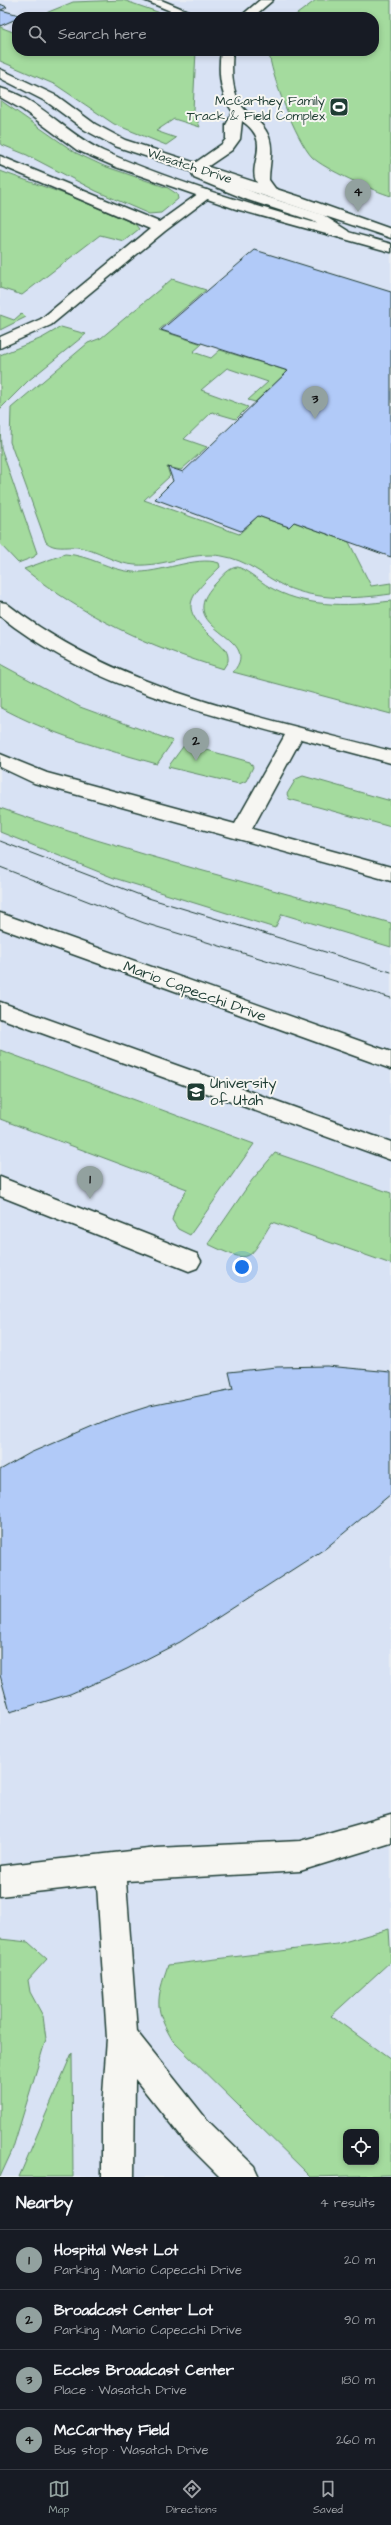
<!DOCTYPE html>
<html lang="en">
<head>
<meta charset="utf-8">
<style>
  :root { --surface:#171b24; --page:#242831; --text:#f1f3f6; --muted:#9ea1a6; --line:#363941; --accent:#92a19f }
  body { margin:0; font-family:"Architects Daughter",sans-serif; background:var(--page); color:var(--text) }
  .controls { position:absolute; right:12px; bottom:12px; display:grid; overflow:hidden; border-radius:8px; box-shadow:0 2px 6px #0003 }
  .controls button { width:36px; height:36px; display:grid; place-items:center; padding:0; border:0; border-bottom:1px solid var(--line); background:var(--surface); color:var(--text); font:20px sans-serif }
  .you { position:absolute; left:242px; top:1267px; width:14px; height:14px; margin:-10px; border:3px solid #fff; border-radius:50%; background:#1a73e8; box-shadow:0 0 0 6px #1a73e833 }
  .badge { display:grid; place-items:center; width:26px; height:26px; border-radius:50%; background:var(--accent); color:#111; font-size:13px; font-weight:700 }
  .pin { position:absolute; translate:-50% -33px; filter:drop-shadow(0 1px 2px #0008) }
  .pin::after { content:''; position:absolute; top:21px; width:14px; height:12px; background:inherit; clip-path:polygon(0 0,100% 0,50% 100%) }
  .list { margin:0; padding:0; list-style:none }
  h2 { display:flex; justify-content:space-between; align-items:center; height:52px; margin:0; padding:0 16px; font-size:17px }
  h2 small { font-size:13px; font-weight:400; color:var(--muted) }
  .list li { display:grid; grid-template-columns:26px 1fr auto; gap:12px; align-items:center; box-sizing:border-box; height:60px; padding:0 16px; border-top:1px solid var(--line) }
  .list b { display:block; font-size:15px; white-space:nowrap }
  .list p { margin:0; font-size:13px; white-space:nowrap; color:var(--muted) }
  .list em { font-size:13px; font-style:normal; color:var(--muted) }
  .icon { flex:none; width:22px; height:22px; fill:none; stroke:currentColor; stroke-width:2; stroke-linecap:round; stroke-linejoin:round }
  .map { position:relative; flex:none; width:391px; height:2177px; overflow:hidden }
  .search { position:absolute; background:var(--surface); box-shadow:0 2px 6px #0003; left:12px; right:12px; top:12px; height:44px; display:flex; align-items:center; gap:10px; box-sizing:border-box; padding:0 14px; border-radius:16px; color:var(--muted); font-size:15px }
  .sheet { height:292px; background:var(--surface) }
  nav { display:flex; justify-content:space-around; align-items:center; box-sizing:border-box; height:56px; border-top:1px solid var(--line); background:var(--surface); font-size:11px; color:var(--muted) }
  nav a { display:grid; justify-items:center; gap:2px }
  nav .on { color:var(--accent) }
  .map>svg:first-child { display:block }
  .built { fill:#d8e2f4; fill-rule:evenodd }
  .green { fill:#a4db9e; stroke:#628c69; fill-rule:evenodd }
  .building { fill:#b1caf8; stroke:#1f3d34 }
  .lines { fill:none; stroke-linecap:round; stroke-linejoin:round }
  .lane-casing { stroke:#1f3d34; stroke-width:3 }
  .street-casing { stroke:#1f3d34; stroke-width:3 }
  .secondary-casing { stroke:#1f3d34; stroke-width:3 }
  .lane { fill:#f6f6f2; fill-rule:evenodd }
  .street { fill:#f6f6f2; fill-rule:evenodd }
  .secondary { fill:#f6f6f2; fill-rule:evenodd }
  .tram { stroke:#1f3d34; stroke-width:1 }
  .labels { text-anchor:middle; stroke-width:4; stroke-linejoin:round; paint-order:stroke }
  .far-poi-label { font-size:13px; fill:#1f3d34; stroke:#f6f6f2; text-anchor:end }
  .far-street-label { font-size:13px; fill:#1f3d34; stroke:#f6f6f2 }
  .street-label { font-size:15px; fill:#1f3d34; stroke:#f6f6f2 }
  .poi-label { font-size:15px; fill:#1f3d34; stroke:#f6f6f2; text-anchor:start }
</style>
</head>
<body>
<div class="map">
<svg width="391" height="2177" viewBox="0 0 391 2177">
  <rect width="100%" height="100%" fill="#e8edf3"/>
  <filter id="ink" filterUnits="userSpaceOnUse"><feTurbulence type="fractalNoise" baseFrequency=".025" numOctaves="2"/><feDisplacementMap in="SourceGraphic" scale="8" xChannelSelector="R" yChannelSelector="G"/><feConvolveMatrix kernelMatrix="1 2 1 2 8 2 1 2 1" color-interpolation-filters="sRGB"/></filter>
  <g filter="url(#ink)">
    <path class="built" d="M 0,0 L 391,0 L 391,2177 L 0,2177 ZM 17,17 L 374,17 L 374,51 L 17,51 ZM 346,2132 L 376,2132 L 376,2162 L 346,2162 Z"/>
    <path class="green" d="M 123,0 L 169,16 L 48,17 L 51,16 L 46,13 L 73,2 Z
      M 316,0 L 391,0 L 391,196 C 374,191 324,169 312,157 C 296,140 270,73 269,51 L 374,51 L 374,17 L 293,17 Z
      M 0,27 L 13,32 L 17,31 L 17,51 L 196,51 L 193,110 L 200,127 L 174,119 L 156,131 L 176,138 L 166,145 L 114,124 L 56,85 L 0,61 Z
      M 0,100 L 76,153 L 104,166 L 168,188 L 177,194 L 178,199 L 161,213 L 149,214 L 96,191 L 27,155 L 0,144 Z
      M 0,171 L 70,196 L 135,224 L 139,229 L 124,241 L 100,235 L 22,295 L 0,288 Z
      M 172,279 L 206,290 L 159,330 L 202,344 L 193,352 L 211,358 L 220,350 L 288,371 L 255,402 L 248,400 L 268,382 L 227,368 L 201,390 L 248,407 L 236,419 L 212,412 L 184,439 L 207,447 L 181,470 L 167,467 L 170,476 L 144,500 L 239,534 L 258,516 L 289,527 L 294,522 L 349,542 L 371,586 L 391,583 L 391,594 C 356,599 318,601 284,586 C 262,575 247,560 222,556 C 192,551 164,567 135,565 C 115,564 97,550 77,547 C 66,546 55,550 46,542 L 10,442 L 11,408 L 88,343 L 101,338 Z
      M 22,313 L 26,317 L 0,330 L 0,315 L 14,320 Z
      M 61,327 L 86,334 L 28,381 L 0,409 L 0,355 L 42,338 Z
      M 0,426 L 1,448 L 37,553 L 34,557 L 18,563 L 0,544 Z
      M 65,554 C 89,555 109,570 133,572 C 159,574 196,555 219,563 L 220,567 C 186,600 178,608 217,641 C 224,647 229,652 228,661 L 223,669 C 148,646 86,618 24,569 Z
      M 238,567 C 251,572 262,584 275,590 C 311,608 352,606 391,601 L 391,714 L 233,672 C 266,634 169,631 216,583 C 222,577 229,567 238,567 Z
      M 0,664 L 80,707 L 173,741 L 157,764 C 103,749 49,734 0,707 Z
      M 185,744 L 250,762 L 253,767 L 246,781 L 239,784 L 168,767 Z
      M 303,776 L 391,801 L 391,827 L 289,799 L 287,794 L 296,779 Z
      M 0,808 C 128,854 260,885 391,923 L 391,947 L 282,914 L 275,928 L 114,878 L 0,832 Z
      M 0,1050 L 254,1144 L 190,1235 L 178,1229 L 172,1220 L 175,1209 L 187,1189 L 0,1119 Z
      M 275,1153 L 391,1193 L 391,1264 L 272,1222 C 248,1260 254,1266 208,1244 L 252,1180 Z
      M 389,1929 L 391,1961 L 331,2016 L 391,2060 L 391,2175 L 311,2177 L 173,2041 C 154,2009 156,2000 168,1965 L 337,1944 ZM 346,2132 L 376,2132 L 376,2162 L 346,2162 Z
      M 0,1939 L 28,1942 L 47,1959 L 28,1980 L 30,1992 L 43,2016 L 46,2039 L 12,2151 L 0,2177 Z
      M 72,2053 L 73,2177 L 19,2177 Z"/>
    <path class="building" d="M 0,4 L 7,7 L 1,10 L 23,16 L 0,26 Z
      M 255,250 L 391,292 L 391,557 L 294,522 L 289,527 L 258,516 L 241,531 L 155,499 L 173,481 L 168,467 L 183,472 L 288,371 L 161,330 Z
      M 327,1366 L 391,1372 L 391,1494 L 326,1548 L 180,1642 L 127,1669 L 70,1694 L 10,1712 L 0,1675 L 0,1470 L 30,1453 L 109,1419 L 150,1406 L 233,1389 L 229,1372 L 277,1367 Z"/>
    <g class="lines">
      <defs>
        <path id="lane" d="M 144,0 L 161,0 L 202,17 L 185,17 Z
          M 0,156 L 159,222 L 202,191 L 207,190 L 214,194 L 165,231 L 51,325 L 0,348 L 0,337 L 41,319 L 150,229 L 0,165 Z
          M 0,602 L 6,603 C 116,690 258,716 391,751 L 391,763 L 301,739 L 252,829 L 391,867 L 391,881 L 34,783 L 0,767 L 0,754 L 47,773 L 235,824 L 285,735 C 185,708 83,682 0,616 Z
          M 0,1177 L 197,1254 L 201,1261 L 197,1268 L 189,1271 L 0,1196 Z
          M 391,1815 L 391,1843 L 300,1871 L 126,1881 L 137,2032 L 208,2121 L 254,2166 L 259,2177 L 220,2177 L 186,2143 L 135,2079 L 134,2177 L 102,2177 L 102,2109 L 107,2038 L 97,1885 L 0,1896 L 0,1866 L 157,1848 L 300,1841 Z"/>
        <path id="street" d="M 260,0 L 273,0 L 253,17 L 240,17 Z
          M 221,51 L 233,51 C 231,70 231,98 247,112 C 256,121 264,124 269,137 C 274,151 269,165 269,180 L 277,191 L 270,195 L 265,194 C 262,190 258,185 256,181 C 248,162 273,142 242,121 L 240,139 L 232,150 L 204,169 L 205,173 L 258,194 L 323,215 L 348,231 L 350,234 L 348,237 L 338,237 L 313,221 L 248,200 L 194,178 L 190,168 L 192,165 L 222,144 L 226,139 L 226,125 L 233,112 C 220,95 218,72 221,51 Z"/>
        <path id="secondary" d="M 0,69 L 57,96 L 95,124 L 125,140 L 304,198 L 391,229 L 391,238 L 115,146 L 85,130 L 47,102 L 0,78 Z
          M 0,88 C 39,98 67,135 103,151 C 195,191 294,217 391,244 L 391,252 L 236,209 L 116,167 L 77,150 L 23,110 L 0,97 Z
          M 0,913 L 391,1052 L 391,1069 L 0,928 Z
          M 0,1002 L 391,1142 L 391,1160 L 0,1018 Z"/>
      </defs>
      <use href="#lane" class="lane-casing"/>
      <use href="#street" class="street-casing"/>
      <use href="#secondary" class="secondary-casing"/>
      <use href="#lane" class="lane"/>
      <use href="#street" class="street"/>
      <use href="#secondary" class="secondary"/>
      <path class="tram" d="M 0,841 L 145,897 L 391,972
        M 0,867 L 144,923 L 391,998"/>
    </g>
  </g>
  <defs>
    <symbol id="stadium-square" viewBox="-11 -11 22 22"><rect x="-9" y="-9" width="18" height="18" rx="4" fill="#1f3d34" stroke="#f6f6f2"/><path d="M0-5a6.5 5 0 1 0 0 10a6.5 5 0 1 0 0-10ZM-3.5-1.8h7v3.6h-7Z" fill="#fff"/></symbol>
    <symbol id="university-square" viewBox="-11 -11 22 22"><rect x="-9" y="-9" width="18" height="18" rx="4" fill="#1f3d34" stroke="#f6f6f2"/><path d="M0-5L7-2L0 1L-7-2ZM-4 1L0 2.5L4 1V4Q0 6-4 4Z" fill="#fff"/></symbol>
  </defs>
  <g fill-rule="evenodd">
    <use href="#stadium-square" x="328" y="96" width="22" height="22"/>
    <use href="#university-square" x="185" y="1081" width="22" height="22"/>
  </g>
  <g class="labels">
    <g class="far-poi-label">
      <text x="325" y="105">McCarthey Family<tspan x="325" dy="15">Track &amp; Field Complex</tspan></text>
    </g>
    <g class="far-street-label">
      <text transform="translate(190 165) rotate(18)" y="5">Wasatch Drive</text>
    </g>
    <g class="street-label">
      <text transform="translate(195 991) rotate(20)" y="5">Mario Capecchi Drive</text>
    </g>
    <g class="poi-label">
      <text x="210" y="1088">University<tspan x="210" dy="17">of Utah</tspan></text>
    </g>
  </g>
</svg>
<div class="controls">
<button><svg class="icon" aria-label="locate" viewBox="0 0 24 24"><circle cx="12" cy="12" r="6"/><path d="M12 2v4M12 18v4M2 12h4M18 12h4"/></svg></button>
</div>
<div class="you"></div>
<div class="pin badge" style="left:90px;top:1199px">1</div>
<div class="pin badge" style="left:196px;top:761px">2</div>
<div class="pin badge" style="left:315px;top:419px">3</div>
<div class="pin badge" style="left:358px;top:212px">4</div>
<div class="search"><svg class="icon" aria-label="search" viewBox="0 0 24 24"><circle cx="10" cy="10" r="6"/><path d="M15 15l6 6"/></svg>Search here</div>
</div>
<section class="sheet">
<h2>Nearby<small>4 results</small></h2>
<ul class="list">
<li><span class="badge">1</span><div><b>Hospital West Lot</b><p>Parking · Mario Capecchi Drive</p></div><em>20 m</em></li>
<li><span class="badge">2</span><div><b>Broadcast Center Lot</b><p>Parking · Mario Capecchi Drive</p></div><em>90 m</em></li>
<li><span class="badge">3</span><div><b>Eccles Broadcast Center</b><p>Place · Wasatch Drive</p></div><em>180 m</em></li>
<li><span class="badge">4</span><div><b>McCarthey Field</b><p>Bus stop · Wasatch Drive</p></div><em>260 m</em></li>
</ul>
</section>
<nav>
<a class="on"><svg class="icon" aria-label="map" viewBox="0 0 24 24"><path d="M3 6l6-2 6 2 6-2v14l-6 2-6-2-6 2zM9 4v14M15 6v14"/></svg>Map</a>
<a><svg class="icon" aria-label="directions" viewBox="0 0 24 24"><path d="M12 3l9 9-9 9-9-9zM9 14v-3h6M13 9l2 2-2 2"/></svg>Directions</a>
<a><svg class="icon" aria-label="saved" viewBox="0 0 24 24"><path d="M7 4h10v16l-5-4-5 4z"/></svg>Saved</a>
</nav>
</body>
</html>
